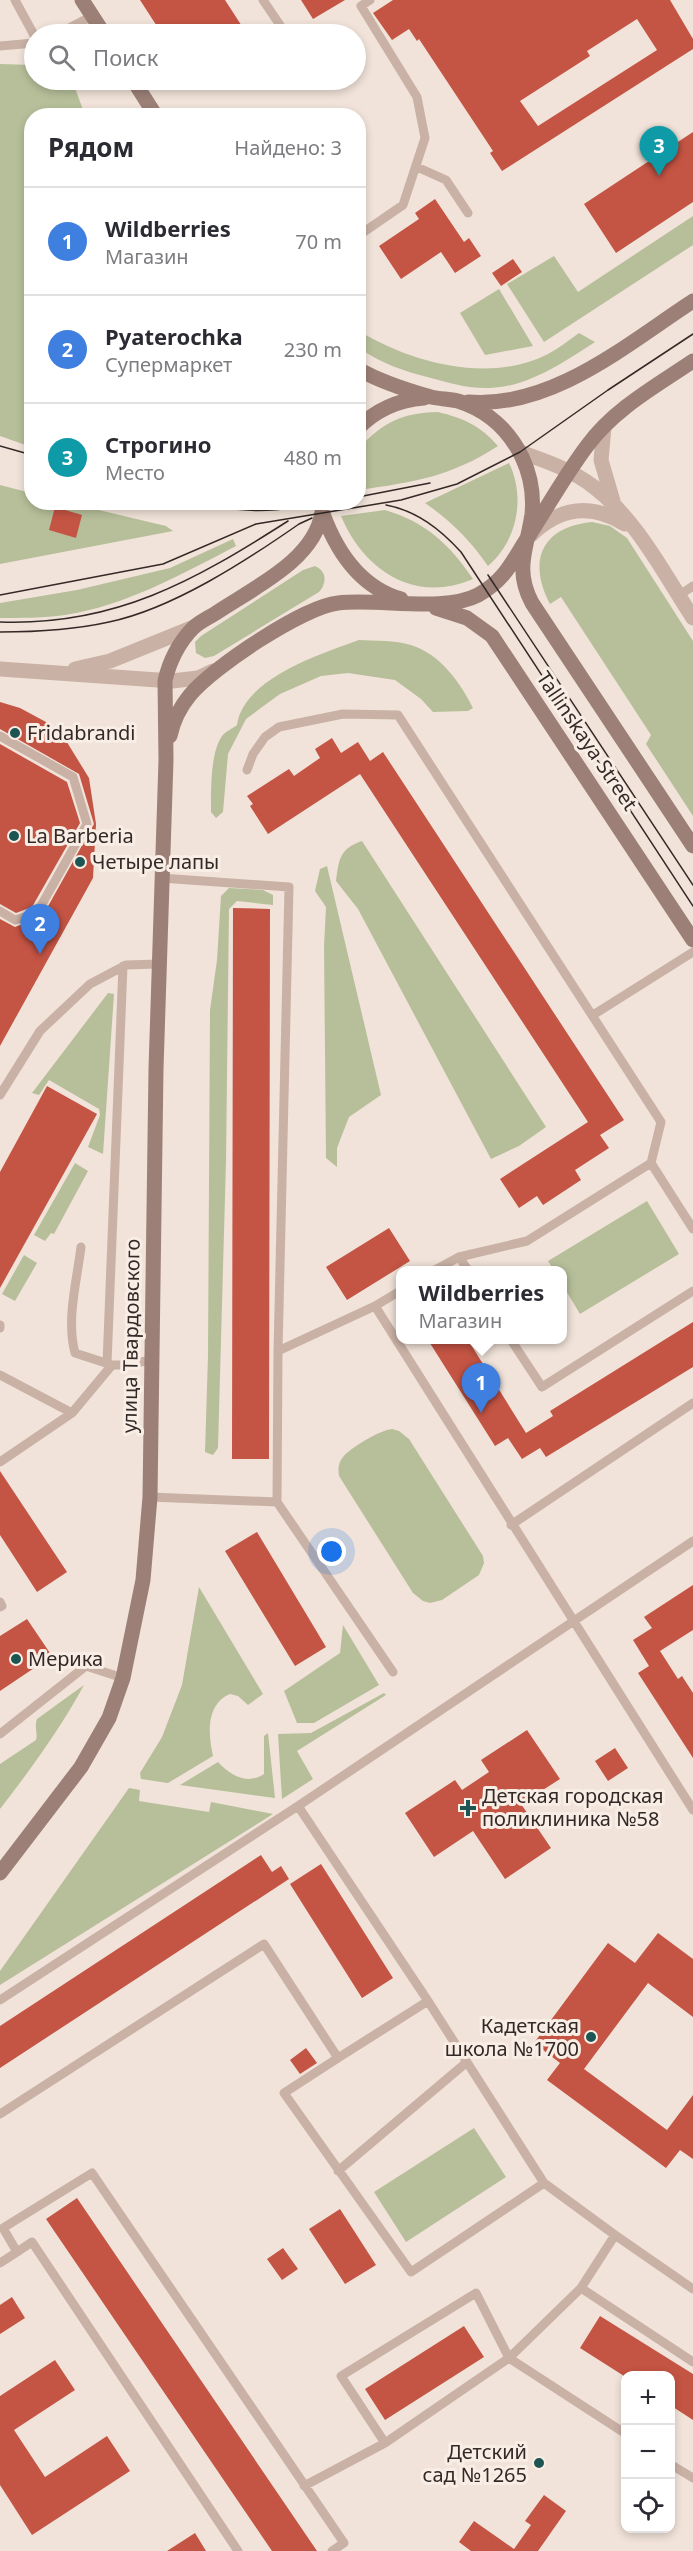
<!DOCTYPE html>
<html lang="ru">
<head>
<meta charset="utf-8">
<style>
  :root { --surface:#fff; --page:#f2f2f3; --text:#2b2b33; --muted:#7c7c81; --line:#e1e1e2; --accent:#1a73e8 }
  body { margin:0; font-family:"Noto Sans",sans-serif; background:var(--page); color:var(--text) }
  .controls { position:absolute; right:18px; bottom:18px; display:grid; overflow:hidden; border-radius:12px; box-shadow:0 3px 9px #0003 }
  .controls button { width:54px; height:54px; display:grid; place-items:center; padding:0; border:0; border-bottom:2px solid var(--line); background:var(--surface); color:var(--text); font:30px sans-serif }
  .you { position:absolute; left:332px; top:1552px; width:21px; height:21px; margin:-15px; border:4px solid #fff; border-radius:50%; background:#1a73e8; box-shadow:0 0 0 9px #1a73e833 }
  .badge { display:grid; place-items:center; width:39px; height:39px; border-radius:50%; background:var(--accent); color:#fff; font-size:20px; font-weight:700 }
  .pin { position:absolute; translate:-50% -50px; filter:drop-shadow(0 2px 3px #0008) }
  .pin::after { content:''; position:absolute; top:32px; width:21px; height:18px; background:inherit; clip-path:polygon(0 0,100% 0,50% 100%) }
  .popup { position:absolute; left:396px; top:1266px; width:171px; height:78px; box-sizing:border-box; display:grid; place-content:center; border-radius:12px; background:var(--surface); filter:drop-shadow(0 2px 4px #0005); font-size:20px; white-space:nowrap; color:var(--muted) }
  .popup b { font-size:22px; color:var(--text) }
  .popup::after { content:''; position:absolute; left:50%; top:100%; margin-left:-12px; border:12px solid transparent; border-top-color:var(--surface) }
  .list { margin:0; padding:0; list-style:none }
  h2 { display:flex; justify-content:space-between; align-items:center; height:78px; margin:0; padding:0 24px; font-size:26px }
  h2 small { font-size:20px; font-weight:400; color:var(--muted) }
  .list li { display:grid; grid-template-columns:39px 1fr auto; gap:18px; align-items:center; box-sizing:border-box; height:108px; padding:0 24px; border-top:2px solid var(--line) }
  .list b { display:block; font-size:22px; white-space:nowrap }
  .list p { margin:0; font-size:20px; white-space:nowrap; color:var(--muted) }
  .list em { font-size:20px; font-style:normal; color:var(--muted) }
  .icon { flex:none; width:33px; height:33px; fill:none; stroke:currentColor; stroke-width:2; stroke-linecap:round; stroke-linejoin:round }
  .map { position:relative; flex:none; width:693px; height:2551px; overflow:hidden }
  .search { position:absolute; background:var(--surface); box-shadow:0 3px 9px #0003; left:24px; top:24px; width:342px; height:66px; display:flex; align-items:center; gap:15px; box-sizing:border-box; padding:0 21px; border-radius:33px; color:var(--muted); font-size:22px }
  .panel { position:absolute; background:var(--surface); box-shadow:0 3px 9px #0003; left:24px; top:108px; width:342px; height:402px; border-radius:24px }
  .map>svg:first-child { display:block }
  .green { fill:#b7bf9a }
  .building { fill:#c45444; fill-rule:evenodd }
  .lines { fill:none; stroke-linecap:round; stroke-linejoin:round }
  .service { stroke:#c9b1a6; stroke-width:9 }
  .minor { stroke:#c9b1a6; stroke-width:15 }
  .tertiary { stroke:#c9b1a6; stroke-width:15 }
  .secondary { stroke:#9c8077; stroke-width:15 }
  .tram { stroke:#352927; stroke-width:1.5 }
  .poi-dot { fill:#1d5552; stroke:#f9eee5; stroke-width:2 }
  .labels { text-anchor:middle; stroke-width:6; stroke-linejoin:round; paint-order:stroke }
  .poi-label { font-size:20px; fill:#352927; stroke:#f9eee5; text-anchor:start }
  .street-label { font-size:20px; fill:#352927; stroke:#f9eee5 }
</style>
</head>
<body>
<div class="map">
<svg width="693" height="2551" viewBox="0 0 693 2551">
  <rect width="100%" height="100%" fill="#f1e3d9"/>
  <path class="green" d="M 0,64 L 34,65 L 34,80 L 72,80 L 85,115 L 32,116 L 31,447 L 0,436 Z
    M 693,216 L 693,245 L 544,342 L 507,284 L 554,256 L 578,292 Z
    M 499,289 L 533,346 L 485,355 L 460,313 Z
    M 359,331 C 412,363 489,384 548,354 C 559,348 569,340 579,333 L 595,342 C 564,362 528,387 490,388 C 470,389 449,383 431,378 C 406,372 380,363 359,348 Z
    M 438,412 C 463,418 481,426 498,446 C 450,477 414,482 359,490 L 359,448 C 384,422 401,413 438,412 Z
    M 509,463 C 526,498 517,541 488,566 C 470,540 451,521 425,503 Z
    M 0,485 L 31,493 L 32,502 L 69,503 L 166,526 L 173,531 L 0,564 Z
    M 385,510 C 426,522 450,545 473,579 C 415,604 364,571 341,516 Z
    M 592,522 L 610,526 L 627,538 L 693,641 L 693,816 L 646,744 L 651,735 L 561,597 L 550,604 C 527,560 542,527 592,522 Z
    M 233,539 L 236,546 C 182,574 125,606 65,615 C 44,618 21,618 0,618 L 0,603 L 77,590 L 170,568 Z
    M 315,566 C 327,571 327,583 319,592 L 214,656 L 205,658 L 196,653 L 195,642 L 201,636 L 303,570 Z
    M 359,640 C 375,641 395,640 411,645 C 440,654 460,682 473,708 L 468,711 L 433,712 L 421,699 L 395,680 L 348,673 L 321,676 L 280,694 L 246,719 L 228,754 L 223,812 L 216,818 L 211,812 C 211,792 210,753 222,736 C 225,732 233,728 237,725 C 243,679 320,654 359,640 Z
    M 362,841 L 546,1127 L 519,1146 L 491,1159 L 358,909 L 336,881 C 339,860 339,849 362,841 Z
    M 327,866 L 381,1095 L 349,1117 L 337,1148 L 337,1167 L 326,1158 L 324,946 L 326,907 L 315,891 L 320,869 Z
    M 229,888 L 263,890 L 273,895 L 273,905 L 237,901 L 229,909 L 226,1161 L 218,1448 L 213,1455 L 205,1452 L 208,1356 L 210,1010 L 217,960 L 221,896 Z
    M 108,993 L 114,994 L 103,1154 L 88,1147 L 100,1115 L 99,1109 L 49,1080 L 39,1095 L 32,1093 Z
    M 75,1163 L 88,1171 L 54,1234 L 51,1233 L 45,1241 L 34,1235 Z
    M 647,1201 L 679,1254 L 580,1314 L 562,1284 L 562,1270 L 554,1270 L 548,1261 Z
    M 24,1255 L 37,1263 L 15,1301 L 2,1294 Z
    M 392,1429 L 399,1431 L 409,1439 L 483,1556 L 484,1563 L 479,1575 L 442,1600 L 430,1603 L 423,1601 L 413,1593 L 339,1476 C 338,1469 338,1463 343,1457 C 350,1448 380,1430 392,1429 Z
    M 199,1587 L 263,1694 L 248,1705 L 238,1696 L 230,1694 C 206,1704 208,1734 213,1756 L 168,1783 L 141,1779 L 140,1773 L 162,1737 L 182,1685 Z
    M 343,1625 L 379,1685 L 314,1723 L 297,1723 L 284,1691 L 340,1653 Z
    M 84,1685 C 60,1729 31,1769 0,1809 L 0,1764 L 36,1740 C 38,1733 34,1727 37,1719 Z
    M 384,1693 L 386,1695 L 297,1751 L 313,1779 L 282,1799 L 278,1734 L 311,1733 Z
    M 268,1733 L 275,1798 L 180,1785 L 218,1762 C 231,1776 247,1785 264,1774 L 264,1736 Z
    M 129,1788 L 140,1790 L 139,1801 L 209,1812 L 211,1802 L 273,1814 L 0,1985 L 0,1971 Z
    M 474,2128 L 506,2177 L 406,2242 L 374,2192 Z"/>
  <path class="building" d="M 140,0 L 225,0 L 247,34 L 162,34 Z
    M 301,0 L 345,0 L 313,19 Z
    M 393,0 L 670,0 L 693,39 L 693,49 L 502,171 L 490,153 L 493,151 L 419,39 L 417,41 L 409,29 L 392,40 L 373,13 ZM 637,19 L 657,50 L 538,126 L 520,101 L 590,56 L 587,51 Z
    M 693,132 L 693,202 L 616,253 L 584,204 Z
    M 435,199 L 464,242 L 469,238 L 481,256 L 455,273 L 441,252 L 401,279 L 379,246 L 419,219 L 415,213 Z
    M 513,259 L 522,272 L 501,286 L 492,273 Z
    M 55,507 L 82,515 L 76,538 L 49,530 Z
    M 0,702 L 20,708 L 46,722 L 65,739 L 89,778 L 96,824 L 93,878 L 0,1046 L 0,919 L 15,927 L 42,917 L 94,824 L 79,774 L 0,729 Z
    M 332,738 L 341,753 L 358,742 L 370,761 L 383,752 L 624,1120 L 600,1135 L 609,1148 L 575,1170 L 581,1180 L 543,1205 L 537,1196 L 519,1208 L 500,1179 L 588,1122 L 360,774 L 268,834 L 250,806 L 253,804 L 247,796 L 289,769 L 294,776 L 320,758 L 315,749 Z
    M 0,744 L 67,782 L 80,823 L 32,907 L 16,913 L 0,904 Z
    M 233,908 L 270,909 L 269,1459 L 232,1459 Z
    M 47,1086 L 97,1114 L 0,1288 L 0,1172 Z
    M 389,1228 L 410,1261 L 347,1300 L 326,1267 Z
    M 693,1322 L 693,1367 L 546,1457 L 540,1448 L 522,1459 L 508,1438 L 495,1446 L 428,1340 L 468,1340 L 526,1433 L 553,1416 L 550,1411 Z
    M 0,1471 L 67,1572 L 37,1592 L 0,1535 Z
    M 257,1532 L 326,1647 L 295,1666 L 225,1551 Z
    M 693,1585 L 693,1630 L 660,1651 L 678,1679 L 682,1676 L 693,1693 L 693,1758 L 638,1673 L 649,1666 L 633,1640 L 652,1628 L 644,1617 Z
    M 27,1619 L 52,1656 L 0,1691 L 0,1636 Z
    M 527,1730 L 560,1779 L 521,1804 L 551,1848 L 505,1879 L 473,1831 L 434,1857 L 405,1813 L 455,1780 L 462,1790 L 489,1772 L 481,1760 Z
    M 615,1748 L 628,1768 L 608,1781 L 595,1761 Z
    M 261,1855 L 272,1872 L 281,1866 L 289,1879 L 0,2068 L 0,2026 Z
    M 321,1864 L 393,1978 L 362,1998 L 290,1884 Z
    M 658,1933 L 693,1959 L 693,2017 L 648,1983 L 584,2069 L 667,2130 L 693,2095 L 693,2159 L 680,2150 L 666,2168 L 547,2080 L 560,2063 L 534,2043 L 608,1943 L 635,1963 Z
    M 306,2048 L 317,2063 L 300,2074 L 290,2060 Z
    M 77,2198 L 134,2282 L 317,2551 L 272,2551 L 46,2219 Z
    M 340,2209 L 376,2265 L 345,2284 L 309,2229 Z
    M 283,2248 L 298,2269 L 282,2280 L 267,2259 Z
    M 12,2297 L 25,2318 L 0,2334 L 0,2305 Z
    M 600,2316 L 693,2374 L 693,2420 L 670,2405 L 670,2376 L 624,2376 L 580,2348 Z
    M 464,2326 L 484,2357 L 385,2420 L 365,2389 Z
    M 55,2360 L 75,2390 L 14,2430 L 45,2477 L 107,2436 L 130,2471 L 32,2535 L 0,2485 L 0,2396 Z
    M 544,2495 L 566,2511 L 538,2551 L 471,2551 L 459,2542 L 474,2521 L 514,2549 L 531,2525 L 525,2521 Z
    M 195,2533 L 206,2551 L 167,2551 Z"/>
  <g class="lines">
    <path class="service" d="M 15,0 L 34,35
      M 263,0 L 286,34
      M 58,34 L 92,16
      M 0,46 L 34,43
      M 417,167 L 446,180 L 468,213
      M 358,236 L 403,205 L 425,138 L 417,97 L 361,6 L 370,0
      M 678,596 L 693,586
      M 0,736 L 73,777 L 87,824 L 37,913 L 15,920 L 0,911
      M 247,770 L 253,754 L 265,737 L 279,727 L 343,714 L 398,715 L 661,1122 L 651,1163 L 527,1241 L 459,1257
      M 161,878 L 289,887 L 278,1351 L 277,1502
      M 593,1015 L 693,952
      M 0,1095 L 40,1031 L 90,984 L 126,965 L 159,964
      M 651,1163 L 693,1229
      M 81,1247 C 77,1280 66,1320 75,1353 L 112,1365
      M 435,1270 L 459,1257 L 468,1270
      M 400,1291 L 375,1306 L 693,1810
      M 0,1325 L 0,1328
      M 511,1340 L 542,1387 L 693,1291
      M 278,1351 L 375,1306
      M 107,1363 L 123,966
      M 0,1375 L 72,1413
      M 0,1462 L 72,1413 L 112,1365 L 123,1365 L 152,1360
      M 150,1497 L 277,1502 L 393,1672
      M 511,1525 L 693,1403
      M 0,1602 L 2,1606 L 0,1607
      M 0,1734 L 86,1666 L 123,1678
      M 298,1806 L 428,2001 L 544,2183 L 615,2235 L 581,2288 L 693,2362
      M 0,2000 L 298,1806 L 693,1541
      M 338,2058 L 284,2093 L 411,2272 L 544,2183
      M 0,2114 L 264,1944 L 338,2058 L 428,2001
      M 338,2171 L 467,2062
      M 615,2235 L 693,2289
      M 15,2248 L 17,2252 L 32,2242 L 238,2551
      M 0,2263 L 17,2252 L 3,2228 L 92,2173 L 344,2543 L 332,2551
      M 581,2288 L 509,2358 L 626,2434
      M 670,2464 L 693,2478
      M 304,2486 L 385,2443 L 509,2358 L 476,2293 L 341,2376 L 385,2443"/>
    <path class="minor" d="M 604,427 L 601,460 L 613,501
      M 520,452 C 546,461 572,470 594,487 C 637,520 664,574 693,618
      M 531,535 C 560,507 591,503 625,524"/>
    <path class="tertiary" d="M 0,669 L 172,681 L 198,678 L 213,671
      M 75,669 L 110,661 L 194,627"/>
    <path class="secondary" d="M 82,0 L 104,34
      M 133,80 L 156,116
      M 358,369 C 381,382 406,390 431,397 C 440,399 449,399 458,401 C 487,410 509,430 522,457 C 531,476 534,493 532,514 C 527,549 514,569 532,603 L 693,846
      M 468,402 C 552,409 627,344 693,301
      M 358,428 C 377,409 398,400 424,398
      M 323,514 C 337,552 360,587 401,599
      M 436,608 L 467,618 L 492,636 L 693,940
      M 170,736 C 173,722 180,707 190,695 C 213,667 303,607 338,603 C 378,598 444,613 478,595 C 507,579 513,559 530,534 C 549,504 566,474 587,446 C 614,409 656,386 693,361
      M 0,1873 L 81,1767 L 109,1718 L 123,1678 L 143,1580 L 150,1497 L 156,1069 L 166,760 L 165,681 C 169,662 179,642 193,628 C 199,622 208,618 216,613 C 253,588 315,560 322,512"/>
    <path class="tram" d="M 0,446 L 32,455
      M 358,497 L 430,483
      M 201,502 C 236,512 266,513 302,506
      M 386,505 C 417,511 440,529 461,552 L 693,906
      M 488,575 L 693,885
      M 0,595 L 163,564 L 256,524 L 401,500 L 457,484 L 520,452 L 608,390 L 693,334
      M 0,622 C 115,626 194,581 288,521
      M 0,632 C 37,632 73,630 109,622 C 172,609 246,561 299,524 L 312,518"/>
  </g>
  <g class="poi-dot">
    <circle cx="15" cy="733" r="6"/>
    <circle cx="14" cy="836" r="6"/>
    <circle cx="80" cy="862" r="6"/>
    <circle cx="16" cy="1659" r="6"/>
    <path d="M465 1799h6v6h6v6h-6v6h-6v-6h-6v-6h6z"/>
    <circle cx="591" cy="2037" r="6"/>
    <circle cx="539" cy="2463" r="6"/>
  </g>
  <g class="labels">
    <g class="poi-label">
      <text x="27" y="740">Fridabrandi</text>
      <text x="26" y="843">La Barberia</text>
      <text x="92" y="869">Четыре лапы</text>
      <text x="28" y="1666">Мерика</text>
      <text x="482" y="1803">Детская городская<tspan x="482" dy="23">поликлиника №58</tspan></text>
      <text x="579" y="2033" text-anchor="end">Кадетская<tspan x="579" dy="23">школа №1700</tspan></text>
      <text x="527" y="2459" text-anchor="end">Детский<tspan x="527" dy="23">сад №1265</tspan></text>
    </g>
    <g class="street-label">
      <text transform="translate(587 741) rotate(56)" y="7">Tallinskaya Street</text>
      <text transform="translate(131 1336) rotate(-89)" y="7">улица Твардовского</text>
    </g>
  </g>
</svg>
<div class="controls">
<button>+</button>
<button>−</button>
<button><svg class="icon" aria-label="locate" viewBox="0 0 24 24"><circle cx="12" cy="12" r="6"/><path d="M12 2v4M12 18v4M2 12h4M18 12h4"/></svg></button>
</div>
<div class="you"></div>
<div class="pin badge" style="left:481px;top:1413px;background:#3f7fe0">1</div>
<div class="popup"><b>Wildberries</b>Магазин</div>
<div class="pin badge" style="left:40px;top:954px;background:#3f7fe0">2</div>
<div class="pin badge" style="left:659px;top:176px;background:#0f9aa8">3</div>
<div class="search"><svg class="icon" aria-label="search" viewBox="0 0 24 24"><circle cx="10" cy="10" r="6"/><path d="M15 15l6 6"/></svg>Поиск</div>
<section class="panel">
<h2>Рядом<small>Найдено: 3</small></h2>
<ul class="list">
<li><span class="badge" style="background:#3f7fe0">1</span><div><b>Wildberries</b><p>Магазин</p></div><em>70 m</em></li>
<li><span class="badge" style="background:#3f7fe0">2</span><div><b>Pyaterochka</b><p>Супермаркет</p></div><em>230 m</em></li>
<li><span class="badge" style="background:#0f9aa8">3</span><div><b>Строгино</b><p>Место</p></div><em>480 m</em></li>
</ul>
</section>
</div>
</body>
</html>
